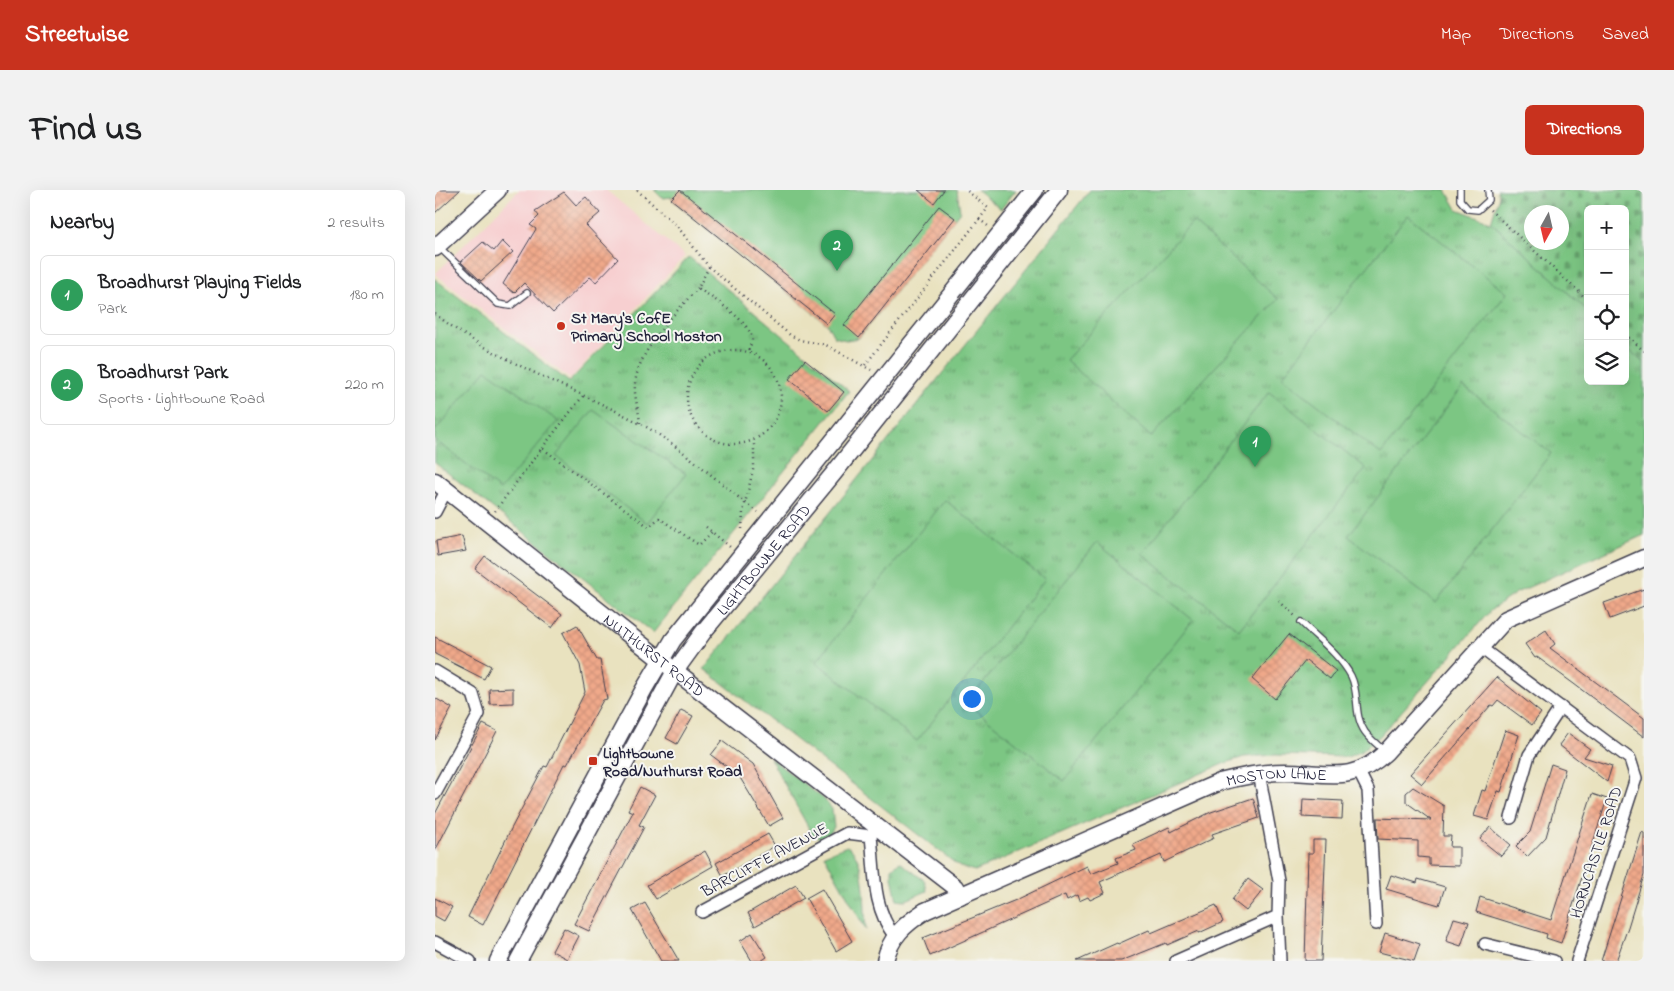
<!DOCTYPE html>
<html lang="en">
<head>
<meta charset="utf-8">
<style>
  :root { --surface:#fff; --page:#f2f2f2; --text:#202124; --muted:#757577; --line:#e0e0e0; --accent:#c8321e }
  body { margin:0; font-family:"Indie Flower",sans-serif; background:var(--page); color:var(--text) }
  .controls { position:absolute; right:15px; top:15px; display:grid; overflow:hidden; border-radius:8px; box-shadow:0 5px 20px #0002 }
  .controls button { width:45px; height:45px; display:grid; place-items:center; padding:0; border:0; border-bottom:1px solid var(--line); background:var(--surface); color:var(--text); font:25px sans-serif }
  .compass { position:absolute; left:1089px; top:15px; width:45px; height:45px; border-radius:50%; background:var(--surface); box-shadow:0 5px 20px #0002; rotate:188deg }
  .you { position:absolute; left:536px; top:508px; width:18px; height:18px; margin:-12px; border:4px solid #fff; border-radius:50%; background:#1a73e8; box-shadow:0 0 0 8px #1a73e833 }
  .badge { display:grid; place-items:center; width:32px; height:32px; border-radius:50%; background:var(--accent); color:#fff; font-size:16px; font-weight:700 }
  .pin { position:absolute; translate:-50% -41px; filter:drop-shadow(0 1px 2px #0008) }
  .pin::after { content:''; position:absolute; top:26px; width:18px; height:15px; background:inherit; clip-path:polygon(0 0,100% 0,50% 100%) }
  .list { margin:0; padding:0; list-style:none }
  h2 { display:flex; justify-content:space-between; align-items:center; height:65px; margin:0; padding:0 20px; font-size:21px }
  h2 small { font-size:16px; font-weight:400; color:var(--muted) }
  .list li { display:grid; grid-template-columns:32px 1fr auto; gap:15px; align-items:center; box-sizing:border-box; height:80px; margin:0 10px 10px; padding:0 10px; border:1px solid var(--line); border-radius:8px }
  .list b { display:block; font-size:19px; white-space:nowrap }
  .list p { margin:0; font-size:16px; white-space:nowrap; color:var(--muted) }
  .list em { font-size:16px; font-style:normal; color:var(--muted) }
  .icon { flex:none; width:28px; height:28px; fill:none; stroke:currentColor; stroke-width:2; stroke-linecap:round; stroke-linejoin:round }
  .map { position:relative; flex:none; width:1209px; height:771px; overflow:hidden; border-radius:8px }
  header { display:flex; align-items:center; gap:30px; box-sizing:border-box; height:70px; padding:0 25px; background:var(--accent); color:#fff }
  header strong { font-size:24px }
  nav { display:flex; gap:28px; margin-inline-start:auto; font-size:18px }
  .intro { display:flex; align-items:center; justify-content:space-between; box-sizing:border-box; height:120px; padding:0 30px }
  h1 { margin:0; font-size:35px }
  .button { padding:12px 22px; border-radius:8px; background:var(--accent); color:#fff; font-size:18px; font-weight:700 }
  main { display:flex; gap:30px; padding:0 30px }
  aside { flex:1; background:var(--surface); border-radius:8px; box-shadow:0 5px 20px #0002 }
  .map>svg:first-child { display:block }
  .built { fill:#f7cfd0 }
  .grass { fill:url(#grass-tufts); stroke:#4f745f }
  .cemetery { fill:url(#cemetery-stones); stroke:#4f745f; fill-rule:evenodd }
  .pitch { fill:#7cc683; stroke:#4f745f }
  .building { fill:url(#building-cross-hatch) }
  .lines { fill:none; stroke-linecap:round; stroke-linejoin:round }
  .lane-casing { stroke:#403f4f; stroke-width:8 }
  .street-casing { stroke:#403f4f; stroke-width:14 }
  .secondary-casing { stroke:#403f4f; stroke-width:19 }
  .path { stroke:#403f4f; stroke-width:2.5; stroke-dasharray:1 4; stroke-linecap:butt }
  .lane { stroke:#fff; stroke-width:5.5 }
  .street { stroke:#fff; stroke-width:11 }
  .secondary { stroke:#fff; stroke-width:16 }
  .poi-dot { fill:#c8321e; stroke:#f6f6f2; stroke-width:2 }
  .labels { text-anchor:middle; stroke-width:4; stroke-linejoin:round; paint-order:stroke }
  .poi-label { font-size:16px; font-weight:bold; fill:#22223b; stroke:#f6f6f2; text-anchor:start }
  .street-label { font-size:16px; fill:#22223b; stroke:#f6f6f2 }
</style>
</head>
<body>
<header>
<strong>Streetwise</strong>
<nav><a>Map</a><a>Directions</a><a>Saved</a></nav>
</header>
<div class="intro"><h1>Find us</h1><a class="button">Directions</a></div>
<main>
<aside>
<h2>Nearby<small>2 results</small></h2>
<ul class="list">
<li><span class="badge" style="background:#2e9e5b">1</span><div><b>Broadhurst Playing Fields</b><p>Park</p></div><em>180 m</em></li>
<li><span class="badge" style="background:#2e9e5b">2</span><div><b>Broadhurst Park</b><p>Sports · Lightbowne Road</p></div><em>220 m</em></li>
</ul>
</aside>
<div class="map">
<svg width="1209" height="771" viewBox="0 0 1209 771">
  <defs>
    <pattern id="grass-tufts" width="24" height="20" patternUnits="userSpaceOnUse" patternTransform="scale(1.25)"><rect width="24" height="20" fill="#7cc683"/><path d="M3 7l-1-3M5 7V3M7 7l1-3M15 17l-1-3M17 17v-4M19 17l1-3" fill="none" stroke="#65a06c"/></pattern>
    <pattern id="cemetery-stones" width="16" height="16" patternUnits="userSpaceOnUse" patternTransform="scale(1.25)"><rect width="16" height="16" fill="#7cc683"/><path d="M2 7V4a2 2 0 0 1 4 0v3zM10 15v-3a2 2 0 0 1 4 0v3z" fill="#65a06c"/></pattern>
    <pattern id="building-cross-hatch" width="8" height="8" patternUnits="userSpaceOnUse" patternTransform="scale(1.25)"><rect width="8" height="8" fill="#f0a98a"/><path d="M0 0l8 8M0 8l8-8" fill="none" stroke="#ce9178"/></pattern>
  </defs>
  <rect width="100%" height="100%" fill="#f6f6f2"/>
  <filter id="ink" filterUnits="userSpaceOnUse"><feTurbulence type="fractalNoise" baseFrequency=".02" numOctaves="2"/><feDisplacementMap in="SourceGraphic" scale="10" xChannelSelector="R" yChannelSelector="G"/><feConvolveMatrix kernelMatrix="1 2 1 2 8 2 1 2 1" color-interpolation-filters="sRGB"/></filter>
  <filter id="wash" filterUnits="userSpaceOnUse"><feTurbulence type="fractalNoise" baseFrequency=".0096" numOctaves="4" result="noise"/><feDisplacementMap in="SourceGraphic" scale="20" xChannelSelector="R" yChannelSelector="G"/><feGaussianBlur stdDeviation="1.12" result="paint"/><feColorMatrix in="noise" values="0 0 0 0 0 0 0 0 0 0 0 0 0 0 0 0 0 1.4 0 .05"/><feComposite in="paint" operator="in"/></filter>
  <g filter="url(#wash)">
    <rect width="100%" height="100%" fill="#e9e2bf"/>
    <path class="built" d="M 84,0 L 171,0 L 250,66 L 135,189 L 0,84 Z"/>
    <path class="grass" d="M 542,0 L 581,0 L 566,19 Z
      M 655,0 L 1011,0 L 1022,19 L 1056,32 L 1153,121 L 1153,191 L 1190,191 L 1190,156 L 1209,173 L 1209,345 L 1081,403 L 1056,420 L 945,546 L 925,562 L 912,567 L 841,565 L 809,567 L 788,574 L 540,681 L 525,677 L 269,479 Z
      M 254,67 L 414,201 L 218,443 L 0,273 L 0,89 L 134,192 Z
      M 335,568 L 389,609 L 397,619 L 399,637 L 395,643 L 384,648 L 377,644 Z
      M 412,656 C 432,667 429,718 431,740 L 389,665 Z
      M 465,672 L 490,691 L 492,701 L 469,711 L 462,710 L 457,687 L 457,678 Z"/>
    <path class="cemetery" d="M 1062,0 L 1209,0 L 1209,173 L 1190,156 L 1190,19 L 1153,19 L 1153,121 L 1056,32 L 1064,6 ZM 1096,22 L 1126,22 L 1126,52 L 1096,52 Z"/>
    <path class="pitch" d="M 219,0 L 522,0 L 525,21 L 424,148 L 411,150 L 399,147 L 392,134 L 236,9 L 237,7 L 227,8 Z
      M 973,25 L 1072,103 L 946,264 L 847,187 Z
      M 758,32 L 843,109 L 716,247 L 631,170 Z
      M 51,180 L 123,231 L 65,300 L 0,250 L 0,241 Z
      M 1028,196 L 1116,263 L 1001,413 L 913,346 Z
      M 834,202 L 931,278 L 804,440 L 707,364 Z
      M 158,220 L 251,284 L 212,333 L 121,266 Z
      M 510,310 L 610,389 L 482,551 L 381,472 Z
      M 662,352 L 758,430 L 629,591 L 532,513 Z"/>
    <g id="blocks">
      <path class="building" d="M 0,0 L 25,0 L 0,23 Z
        M 245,0 L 400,124 L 392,134 L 236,9 Z
        M 483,0 L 509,0 L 499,13 Z
        M 129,2 L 141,15 L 151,7 L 165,23 L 151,35 L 183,69 L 161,92 L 155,87 L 118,123 L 89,93 L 79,103 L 68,94 L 101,39 L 95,35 L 104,26 L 100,21 Z
        M 504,16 L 520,28 L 424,148 L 409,135 Z
        M 67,51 L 78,62 L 46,91 L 26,72 L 48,52 L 59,61 Z
        M 370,170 L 409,202 L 393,221 L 354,189 Z
        M 27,346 L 31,361 L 3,366 L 1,351 Z
        M 50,366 L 127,424 L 117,438 L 40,379 Z
        M 1209,399 L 1209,416 L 1175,429 L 1169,413 Z
        M 142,435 L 162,470 L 165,470 L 172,509 L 168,510 L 132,575 L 129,574 L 48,735 L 33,727 L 76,639 L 109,576 L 112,577 L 150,502 L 145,475 L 128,443 Z
        M 1111,440 L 1120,454 L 1115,458 L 1209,528 L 1209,547 L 1139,494 L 1102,467 L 1100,468 L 1090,454 Z
        M 854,444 L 901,481 L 895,489 L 871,470 L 840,509 L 817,489 Z
        M 0,447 L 56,476 L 49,489 L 0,464 Z
        M 1062,487 L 1106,523 L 1097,535 L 1063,510 L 1058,516 L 1056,515 L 987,594 L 975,584 Z
        M 78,498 L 78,513 L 55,514 L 54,499 Z
        M 0,508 L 17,518 L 0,550 Z
        M 246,520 L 258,526 L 242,554 L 231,548 Z
        M 48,534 L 62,541 L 0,661 L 0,624 Z
        M 1070,540 L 1084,545 L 1066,602 L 1063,601 L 1053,630 L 1039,626 L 1047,600 L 1050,601 Z
        M 1133,543 L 1155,559 L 1149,567 L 1177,576 L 1172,592 L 1124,555 Z
        M 287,551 L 318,574 L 348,628 L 334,636 L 304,586 L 276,565 Z
        M 1116,574 L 1130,579 L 1111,647 L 1092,667 L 1081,656 L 1095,642 Z
        M 205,597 L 220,605 L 204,635 L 209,637 L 154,741 L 139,734 L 198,622 L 193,620 Z
        M 978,597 L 1009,616 L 1008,646 L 1016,646 L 1015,657 L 1024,657 L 1024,676 L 994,675 L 994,668 L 983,667 L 983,651 L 943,649 L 942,628 L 996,630 L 971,612 L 971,603 Z
        M 1157,604 L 1172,609 L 1126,753 L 1111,748 L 1112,744 L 1041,722 L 1045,707 L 1116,730 Z
        M 818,608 L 824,628 L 777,644 L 779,648 L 729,672 L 726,665 L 665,692 L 670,703 L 655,710 L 653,707 L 644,711 L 642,705 L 632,710 L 630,705 L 495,766 L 488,748 L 581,710 L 652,676 L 656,684 L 683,673 L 681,668 L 701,660 L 698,654 L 734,637 L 736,642 L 776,622 Z
        M 868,609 L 908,611 L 907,629 L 867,627 Z
        M 1055,637 L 1076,655 L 1066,666 L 1045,649 Z
        M 1207,642 L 1209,643 L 1209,685 L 1193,737 L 1181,771 L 1166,771 Z
        M 333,644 L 340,656 L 288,686 L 281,673 Z
        M 878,650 L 891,650 L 886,771 L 870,771 L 873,663 L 878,663 Z
        M 270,661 L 278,676 L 221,709 L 212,695 Z
        M 956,685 L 982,693 L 983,689 L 1010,697 L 1004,715 L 951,699 Z
        M 813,689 L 828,700 L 811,721 L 797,710 Z
        M 361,695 L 369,708 L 320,736 L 313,723 Z
        M 387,699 L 417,751 L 401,761 L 371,708 Z
        M 0,708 L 17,717 L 9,731 L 0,726 Z
        M 210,713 L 244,771 L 226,771 L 197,720 Z
        M 781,715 L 788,732 L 764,743 L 764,741 L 732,755 L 731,753 L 686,771 L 642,771 L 682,753 L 683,754 L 714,740 L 716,743 Z
        M 1019,728 L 1034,732 L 1026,756 L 1011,751 Z
        M 129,738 L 144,746 L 132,769 L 117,761 Z
        M 317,743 L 332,767 L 326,771 L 317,771 L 305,751 Z
        M 950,743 L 985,754 L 979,771 L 944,762 Z"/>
    </g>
  </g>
  <g filter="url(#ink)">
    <use href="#blocks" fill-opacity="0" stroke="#403f4f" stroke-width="1"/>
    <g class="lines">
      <defs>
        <path id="lane" d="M 1025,0 L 1025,10 L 1033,19 L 1043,20 L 1054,10 L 1053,0
          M 4,57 L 63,114 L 75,116 L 92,103
          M 866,432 C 882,448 905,465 916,486 C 925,504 918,525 930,542 C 935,549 943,555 949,561"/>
        <path id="street" d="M 0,322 L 11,301
          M 1046,458 L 1195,569 L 1201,588 L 1142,771
          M 0,481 L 38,504 L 44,524 L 0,604
          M 924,582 L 933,600 L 941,734
          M 1076,628 L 1094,565 L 1126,517
          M 439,639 L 436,646 C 440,681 437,717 460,747
          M 267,722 L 412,643 L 436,646
          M 843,726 L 845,771
          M 0,752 L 35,771
          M 1050,754 L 1119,771
          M 741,771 L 843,726 L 844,691 L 824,583"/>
        <g id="secondary">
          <path d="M 0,58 L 63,0"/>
          <path id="s1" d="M 0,291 L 240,481 L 520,697 L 525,706"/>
          <path d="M 63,771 L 209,499 L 238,450 L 600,0"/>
          <path id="s2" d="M 83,771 L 240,481 L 269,441 L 399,283 L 624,0"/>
          <path id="s3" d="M 450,771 C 455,747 470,734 490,721 L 785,592 C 807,586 828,582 850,582 C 892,582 917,595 951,562 L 1071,429 L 1209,368"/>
        </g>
      </defs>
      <use href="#lane" class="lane-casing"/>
      <use href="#street" class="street-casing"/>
      <use href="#secondary" class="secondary-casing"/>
      <path class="path" d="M 202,0 L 242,36 L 274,77 L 355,145 L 365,150 L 391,155 L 436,180
        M 1055,20 L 1153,110
        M 544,29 L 553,36
        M 274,77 L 263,98 C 277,108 317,132 317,150 C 317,153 314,158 313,161
        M 0,124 C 63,173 138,197 208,235 C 250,259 284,294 323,322
        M 1190,144 L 1209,161
        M252 207a47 47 0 1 1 94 0a47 47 0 1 1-94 0Z
        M 430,175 L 553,18 L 531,0
        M 205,233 C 204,221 199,207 200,195 C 202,161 241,122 263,98
        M 107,258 L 148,206
        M 60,321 L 107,258 L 214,337 L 224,328 L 264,355 L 277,342
        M 271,337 L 295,357
        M 307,339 L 308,322 L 319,276 L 319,250
        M 844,411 L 860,426"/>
      <use href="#lane" class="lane"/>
      <use href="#street" class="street"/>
      <use href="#secondary" class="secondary"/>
    </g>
  </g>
  <g class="poi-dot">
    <circle cx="126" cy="136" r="5"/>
    <rect x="153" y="566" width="10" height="10" rx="2.5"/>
  </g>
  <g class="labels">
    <g class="poi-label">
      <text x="136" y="133">St Mary's CofE<tspan x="136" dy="18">Primary School Moston</tspan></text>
      <text x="168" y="568">Lightbowne<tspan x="168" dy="18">Road/Nuthurst Road</tspan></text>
    </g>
    <g class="street-label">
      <text dy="6" stroke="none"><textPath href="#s2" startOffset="472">LIGHTBOWNE ROAD</textPath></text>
      <text dy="6" stroke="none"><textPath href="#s1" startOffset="280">NUTHURST ROAD</textPath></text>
      <text dy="6" stroke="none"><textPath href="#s3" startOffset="445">MOSTON LANE</textPath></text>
      <text transform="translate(1160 662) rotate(-72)" y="6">HORNCASTLE ROAD</text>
      <text transform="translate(329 669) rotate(-28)" y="6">BARCLIFFE AVENUE</text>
    </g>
  </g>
</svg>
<div class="controls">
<button>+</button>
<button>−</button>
<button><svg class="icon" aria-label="locate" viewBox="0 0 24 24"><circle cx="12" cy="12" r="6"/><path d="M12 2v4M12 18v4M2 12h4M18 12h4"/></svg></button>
<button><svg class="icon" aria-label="layers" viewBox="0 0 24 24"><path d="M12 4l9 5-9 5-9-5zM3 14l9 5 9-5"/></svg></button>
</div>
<svg class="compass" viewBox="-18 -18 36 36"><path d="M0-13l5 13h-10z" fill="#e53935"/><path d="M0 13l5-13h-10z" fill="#757577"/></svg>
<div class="you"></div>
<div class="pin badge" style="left:820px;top:277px;background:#2e9e5b">1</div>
<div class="pin badge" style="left:402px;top:81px;background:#2e9e5b">2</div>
</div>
</main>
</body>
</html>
